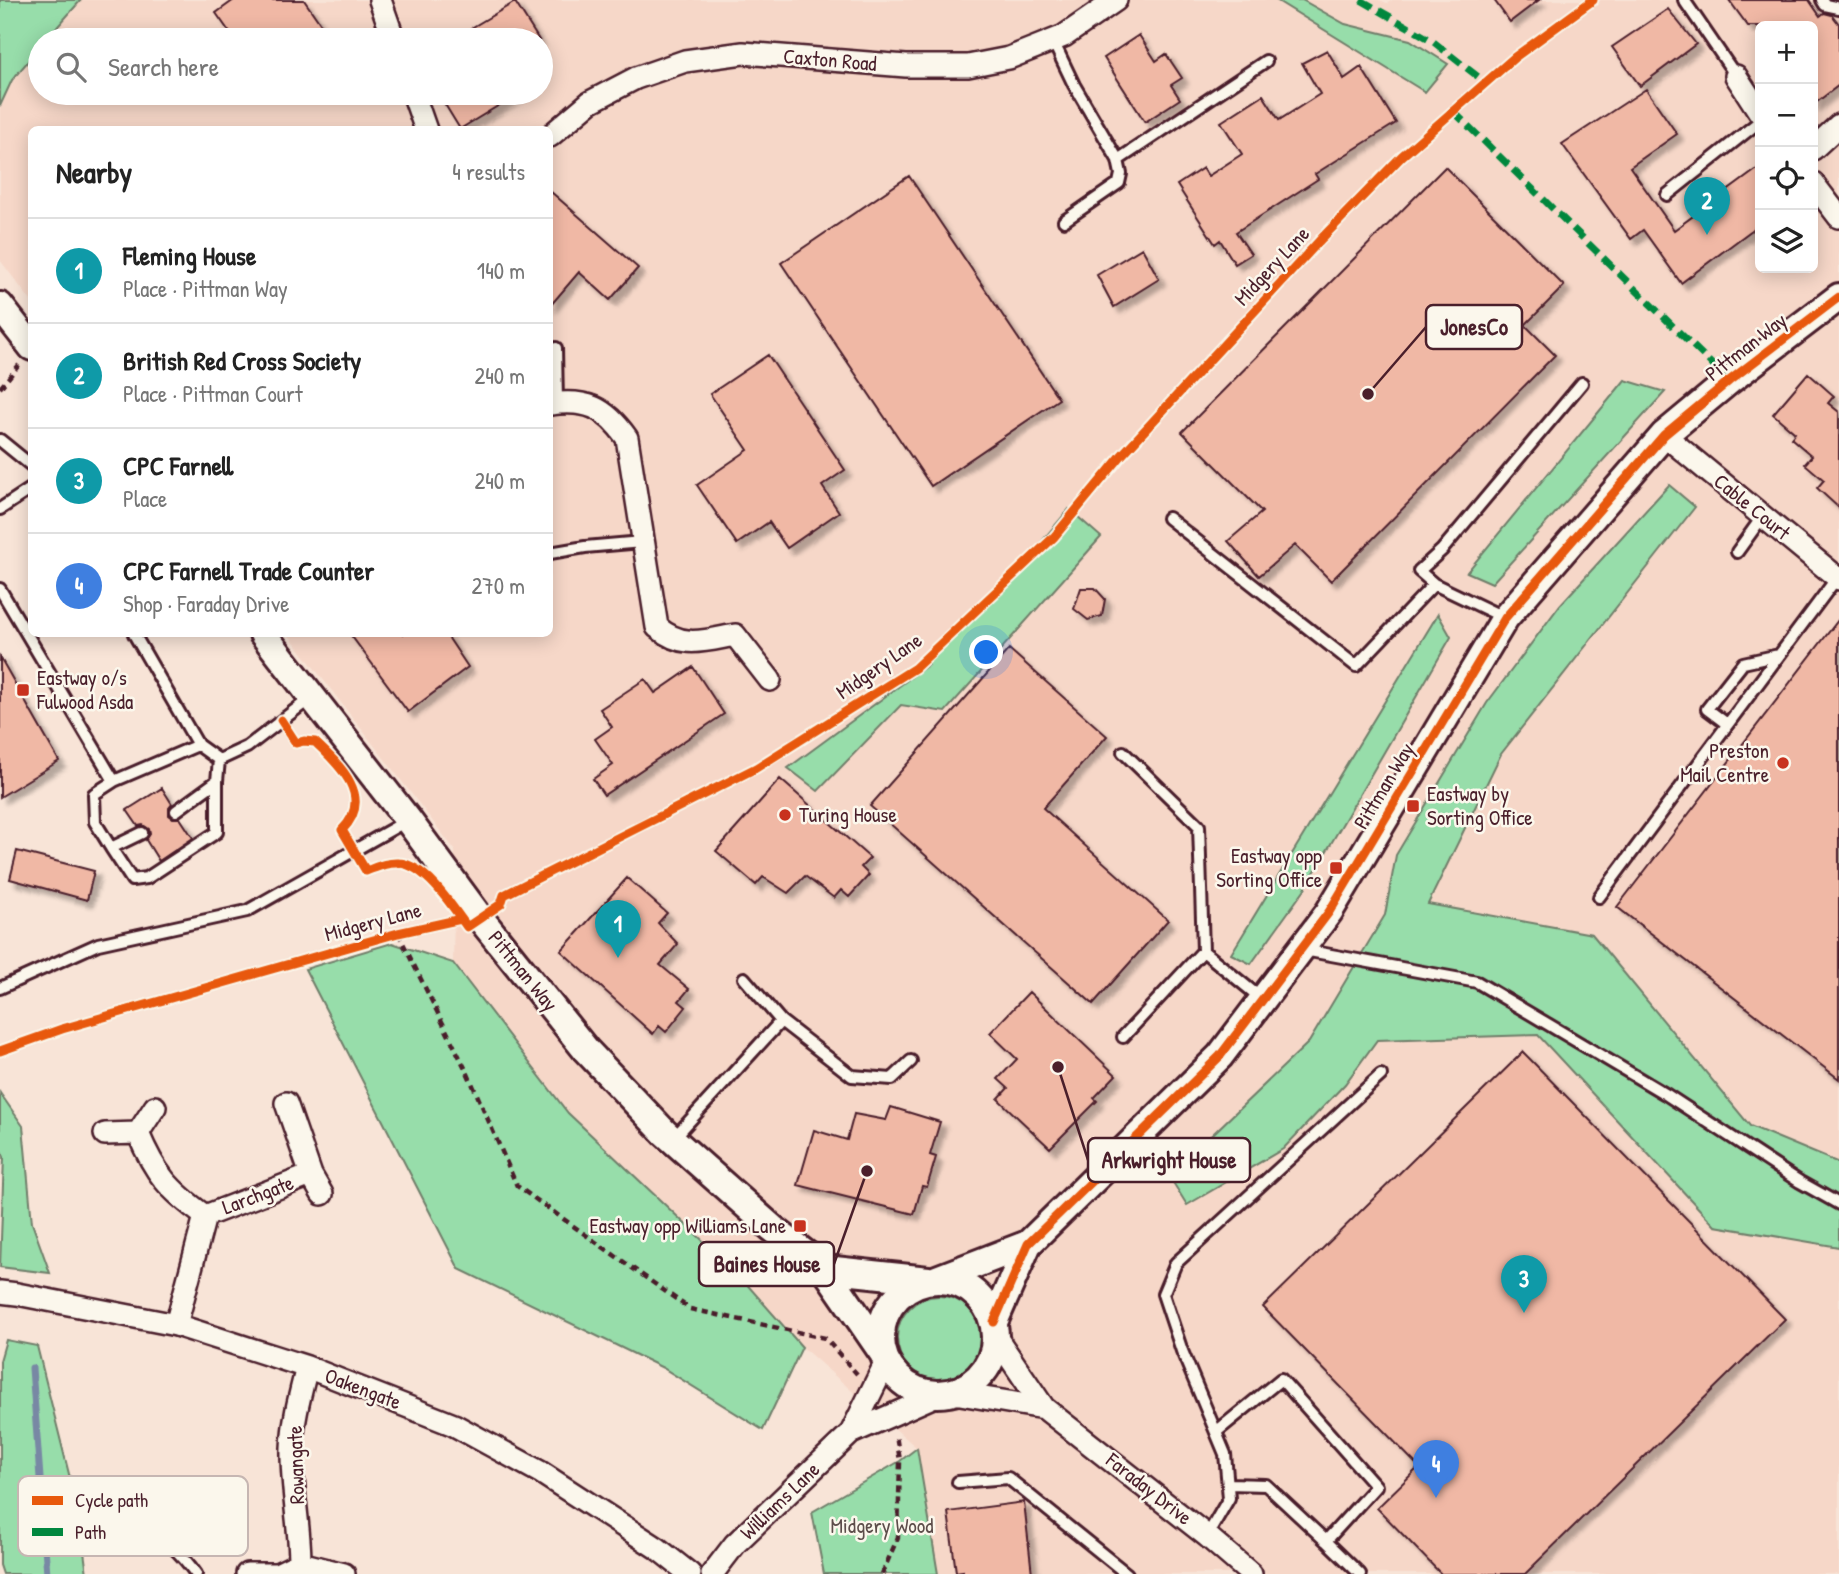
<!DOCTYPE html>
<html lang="en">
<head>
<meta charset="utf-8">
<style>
  :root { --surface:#fff; --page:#f6f6f6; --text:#222; --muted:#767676; --line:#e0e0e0; --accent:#c8321e }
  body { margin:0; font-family:"Patrick Hand",sans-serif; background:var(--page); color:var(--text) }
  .controls { position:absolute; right:21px; top:21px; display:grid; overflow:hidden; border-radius:10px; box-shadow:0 4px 18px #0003 }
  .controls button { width:63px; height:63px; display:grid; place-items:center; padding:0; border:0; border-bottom:2px solid var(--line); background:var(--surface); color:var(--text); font:35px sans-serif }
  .you { position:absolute; left:987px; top:653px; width:24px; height:24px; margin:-18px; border:5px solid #fff; border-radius:50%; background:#1a73e8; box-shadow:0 0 0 10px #1a73e833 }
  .badge { display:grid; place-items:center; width:46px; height:46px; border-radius:50%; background:var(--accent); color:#fff; font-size:23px; font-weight:700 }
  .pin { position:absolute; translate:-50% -58px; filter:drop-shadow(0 2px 4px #0008) }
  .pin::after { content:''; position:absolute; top:37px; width:24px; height:21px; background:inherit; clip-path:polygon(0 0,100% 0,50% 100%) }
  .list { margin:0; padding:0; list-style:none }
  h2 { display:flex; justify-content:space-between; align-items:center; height:91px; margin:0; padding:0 28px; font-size:30px }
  h2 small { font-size:23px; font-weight:400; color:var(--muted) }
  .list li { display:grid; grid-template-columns:46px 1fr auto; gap:21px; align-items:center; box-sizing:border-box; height:105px; padding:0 28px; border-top:2px solid var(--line) }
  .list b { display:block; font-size:26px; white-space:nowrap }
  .list p { margin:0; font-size:23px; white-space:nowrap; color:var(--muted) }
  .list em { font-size:23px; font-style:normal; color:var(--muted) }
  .icon { flex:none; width:38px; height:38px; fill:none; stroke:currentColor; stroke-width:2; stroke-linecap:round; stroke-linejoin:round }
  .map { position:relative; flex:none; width:1839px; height:1574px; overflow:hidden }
  .search { position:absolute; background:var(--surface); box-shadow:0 4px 18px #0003; left:28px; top:28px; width:525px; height:77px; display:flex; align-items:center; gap:18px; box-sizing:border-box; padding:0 24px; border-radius:38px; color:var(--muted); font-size:26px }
  .panel { position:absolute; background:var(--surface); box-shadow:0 4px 18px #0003; left:28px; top:126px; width:525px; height:511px; border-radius:10px }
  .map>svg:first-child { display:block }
  .built { fill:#f6d7c8; fill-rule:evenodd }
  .green { fill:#97ddaa; stroke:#707e6a; stroke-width:2 }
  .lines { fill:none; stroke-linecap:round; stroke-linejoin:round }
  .stream { stroke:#7888a4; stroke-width:7 }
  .building { fill:#f0b8a5; stroke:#4a1f2b; stroke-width:2; filter:url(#shadow) }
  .service-casing { stroke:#4a1f2b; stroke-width:16 }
  .minor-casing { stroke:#4a1f2b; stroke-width:26 }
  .tertiary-casing { stroke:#4a1f2b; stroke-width:32 }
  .path { stroke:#4a1f2b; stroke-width:4.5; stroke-dasharray:7 5; stroke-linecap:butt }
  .service { stroke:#fbf7ec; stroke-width:10 }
  .minor { stroke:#fbf7ec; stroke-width:21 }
  .tertiary { stroke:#fbf7ec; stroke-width:26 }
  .quiet { stroke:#00873e; stroke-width:7; stroke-dasharray:14 7; stroke-linecap:butt }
  .cycleway-casing { stroke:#fbf7ec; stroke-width:13 }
  .cycleway { stroke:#e8590c; stroke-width:9 }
  .poi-dot { fill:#c8321e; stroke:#fbf7ec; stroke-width:2.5 }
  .labels { text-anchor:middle; stroke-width:5; stroke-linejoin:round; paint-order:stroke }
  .street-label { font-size:21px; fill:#4a1f2b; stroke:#fbf7ec }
  .poi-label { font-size:21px; fill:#4a1f2b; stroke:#fbf7ec; text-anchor:start }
  .park-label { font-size:21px; fill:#5d4e4b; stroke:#fbf7ec }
  .key { fill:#fbf7ec; stroke:#c6b6b2; stroke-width:2 }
  .key-label { font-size:19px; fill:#4a1f2b }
  .leader { fill:none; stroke:#4a1f2b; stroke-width:2.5 }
  .callout-dot { fill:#4a1f2b; stroke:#fbf7ec; stroke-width:2.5 }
  .callout { fill:#fbf7ec; stroke:#4a1f2b; stroke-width:2.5 }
  .callout-label { font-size:23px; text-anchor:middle; font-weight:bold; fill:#4a1f2b }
</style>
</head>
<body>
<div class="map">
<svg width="1839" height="1574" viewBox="0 0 1839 1574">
  <defs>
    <filter id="shadow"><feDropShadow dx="6" dy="6" stdDeviation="2" flood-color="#0004"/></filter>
  </defs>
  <rect width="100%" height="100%" fill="#f8e4d7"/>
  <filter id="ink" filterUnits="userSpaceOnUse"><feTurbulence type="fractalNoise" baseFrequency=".0143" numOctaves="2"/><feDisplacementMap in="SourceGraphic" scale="14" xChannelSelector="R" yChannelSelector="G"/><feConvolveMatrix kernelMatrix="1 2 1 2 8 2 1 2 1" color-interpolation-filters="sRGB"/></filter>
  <g filter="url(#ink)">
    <path class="built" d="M 81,0 L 1276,0 L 1425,92 L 1410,40 L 1345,24 L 1302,0 L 1379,0 L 1387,3 L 1393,0 L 1839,0 L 1839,1163 L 1750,1126 L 1592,934 L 1427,905 L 1501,754 L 1695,507 L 1669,485 L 1560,605 L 1487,703 L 1396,855 L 1385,915 L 1309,1042 L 1169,1176 L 1187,1205 L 1283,1149 L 1345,1084 L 1377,1040 L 1538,1035 L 1715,1226 L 1839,1247 L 1839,1574 L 938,1574 L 917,1448 L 802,1347 L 736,1272 L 568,1113 L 453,963 L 455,850 L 288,634 L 550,634 L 550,130 L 32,130 L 31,301 L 0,260 L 0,106 L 12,80 L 40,47 L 40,93 L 541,93 L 541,40 L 46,40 ZM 1760,26 L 1813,26 L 1813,268 L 1760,268 ZM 1069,509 L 945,712 L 901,705 L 825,784 L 792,766 L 929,665 L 931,651 L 986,607 Z"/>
    <path class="green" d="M 0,0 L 81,0 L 46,40 L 40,40 L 40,47 L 12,80 L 0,106 Z
      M 1276,0 L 1302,0 L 1345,24 L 1410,40 L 1448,64 L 1425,92 Z
      M 1625,380 L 1665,392 L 1492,583 L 1467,572 Z
      M 1669,485 L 1695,507 L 1501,754 L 1428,904 L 1592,934 L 1750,1126 L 1839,1163 L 1839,1247 L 1715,1226 L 1538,1035 L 1377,1040 L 1345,1084 L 1283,1149 L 1187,1205 L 1169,1176 L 1309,1042 L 1385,915 L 1396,855 L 1487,703 L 1560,605 Z
      M 1069,509 L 1101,537 L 945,712 L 901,705 L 818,791 L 788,768 L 928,665 L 931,651 L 986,607 Z
      M 1438,614 L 1451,637 L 1304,890 L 1251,964 L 1231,954 Z
      M 392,943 L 453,963 L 568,1113 L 736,1272 L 802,1347 L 763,1430 L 663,1368 L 459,1269 L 305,969 Z
      M 0,1093 L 23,1126 L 32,1223 L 50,1273 L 0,1267 L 4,1157 L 0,1149 Z
      M897 1338a42 42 0 1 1 84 0a42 42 0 1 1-84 0Z
      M 6,1340 L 37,1346 L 79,1514 L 87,1574 L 3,1574 L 0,1565 L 0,1361 Z
      M 917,1448 L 938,1574 L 824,1574 L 812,1512 L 900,1461 Z"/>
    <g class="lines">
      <path class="stream" d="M 32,1368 L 47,1574"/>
    </g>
    <path class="building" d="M 234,0 L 304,0 L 324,29 L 309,40 L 235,40 L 216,13 Z
      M 1494,0 L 1539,0 L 1510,22 Z
      M 1729,0 L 1809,0 L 1820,16 L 1824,13 L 1832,15 L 1839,24 L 1839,85 L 1813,105 L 1813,26 L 1748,26 Z
      M 515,2 L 539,40 L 451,40 Z
      M 1668,9 L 1696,44 L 1640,86 L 1612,47 Z
      M 1139,35 L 1156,61 L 1166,54 L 1182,78 L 1171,85 L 1180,99 L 1145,122 L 1104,58 Z
      M 1327,50 L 1344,79 L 1361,67 L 1396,123 L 1315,174 L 1318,179 L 1236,232 L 1251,254 L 1235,264 L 1220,240 L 1215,244 L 1177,185 L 1203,168 L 1208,176 L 1242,154 L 1221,122 L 1263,95 L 1279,120 L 1320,94 L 1302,63 Z
      M 1646,89 L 1677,134 L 1630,167 L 1674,230 L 1760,167 L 1760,224 L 1681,283 L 1643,230 L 1631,239 L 1562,144 Z
      M 438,93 L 519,93 L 460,129 Z
      M 1445,167 L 1564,286 L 1525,325 L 1555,355 L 1331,581 L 1295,545 L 1259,576 L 1228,541 L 1262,512 L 1182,432 Z
      M 909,176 L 1059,399 L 931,486 L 781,263 Z
      M 550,191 L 638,268 L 610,300 L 579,272 L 550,306 Z
      M 1142,248 L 1159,279 L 1114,307 L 1097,275 Z
      M 768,355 L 845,470 L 822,486 L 839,512 L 787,548 L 769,522 L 737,544 L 697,485 L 748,450 L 710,394 Z
      M 1808,373 L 1834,396 L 1828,403 L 1839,412 L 1839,508 L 1817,488 L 1824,480 L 1805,464 L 1812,456 L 1791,438 L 1795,433 L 1773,414 Z
      M 1081,588 L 1095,588 L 1105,599 L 1102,616 L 1088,620 L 1074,609 Z
      M 1839,619 L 1839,1079 L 1617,907 Z
      M 350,634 L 446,634 L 468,667 L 408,712 Z
      M 1009,649 L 1107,736 L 1043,808 L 1168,920 L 1093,1004 L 870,806 Z
      M 0,657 L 59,761 L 0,797 Z
      M 693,667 L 724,714 L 604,795 L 593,779 L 613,765 L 595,739 L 612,727 L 600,709 L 645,679 L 655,693 Z
      M 780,779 L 870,858 L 861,867 L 869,875 L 849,897 L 841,890 L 834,898 L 805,876 L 788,893 L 763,877 L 756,885 L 716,851 Z
      M 162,788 L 172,804 L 169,808 L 169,815 L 173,818 L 180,818 L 193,838 L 159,861 L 146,840 L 150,834 L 149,829 L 143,825 L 138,826 L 127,810 Z
      M 17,851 L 94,871 L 87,900 L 10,879 Z
      M 627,878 L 667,913 L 658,923 L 678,944 L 660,965 L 689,989 L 679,1001 L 686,1007 L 666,1032 L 659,1026 L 653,1034 L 561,951 Z
      M 1029,992 L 1116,1075 L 1094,1098 L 1097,1101 L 1050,1148 L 998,1099 L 1008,1088 L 998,1079 L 1017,1059 L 990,1033 Z
      M 1523,1052 L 1785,1319 L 1525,1574 L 1441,1574 L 1377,1508 L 1419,1467 L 1263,1307 Z
      M 891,1107 L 940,1122 L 930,1155 L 936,1157 L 927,1187 L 922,1186 L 914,1214 L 798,1185 L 814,1130 L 847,1140 L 854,1114 L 886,1120 Z
      M 1024,1502 L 1032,1574 L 963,1574 L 963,1571 L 956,1572 L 948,1512 Z"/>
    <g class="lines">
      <defs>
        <path id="service" d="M 1684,0 L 1736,76
          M 1822,0 L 1825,5 L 1839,8
          M 1053,41 L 1074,85 L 1118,160 L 1121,174 L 1119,183 L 1064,221
          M 1118,160 L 1266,61
          M 1667,195 L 1760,121
          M 556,348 L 557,403
          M 0,440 L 32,466
          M 0,509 L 32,488
          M 1168,518 L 1356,666 L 1434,584
          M 1737,552 L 1763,516
          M 550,553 L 585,547 L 642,542
          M 0,589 L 114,781
          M 1505,618 L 1434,584 L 1419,571 L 1442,550 L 1582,383
          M 134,634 L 198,745 L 219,760 L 247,747 L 312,697
          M 1727,724 L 1707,709 L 1743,663 L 1779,655
          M 1123,752 L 1199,826 L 1203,951
          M 176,811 L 217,781 L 219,760
          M 142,833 L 111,848 L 95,822 L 94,794 L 114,781 L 198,745
          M 111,848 L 132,880 L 147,878 L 217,832 L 217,781
          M 1599,897 L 1839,575
          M 1304,950 L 1477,982 L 1667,1095 L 1800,1182 L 1839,1204
          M 744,978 L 781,1021
          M 0,988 L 98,944 L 247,911 L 408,820
          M 1123,1037 L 1203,951 L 1263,1000
          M 672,1140 L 781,1021 L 852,1076 L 892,1079 L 911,1061
          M 1216,1432 L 1281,1379 L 1376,1486 L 1326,1541 L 1266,1485 L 1228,1484
          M 958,1482 L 1008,1478 L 1127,1574
          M 138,1519 C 160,1534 180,1551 196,1574
          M 1207,1536 L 1229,1498 L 1225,1454 L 1182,1351 L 1163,1294 L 1176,1263 L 1381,1075
          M 1326,1541 L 1360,1574"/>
        <path id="minor" d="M 380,0 L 394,40
          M 1736,76 L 1760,113
          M 413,93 L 426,130
          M 550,136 L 590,102 L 636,78 L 685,61 L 743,53 L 906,66 L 968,66 L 1009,58 L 1064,36 L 1116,0
          M 1813,149 L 1839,125
          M 1813,183 L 1839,217
          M 550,404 C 587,399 605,407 627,438 L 657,627 C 683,649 703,641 735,635 L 770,680
          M 1664,435 L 1839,579
          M 138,1133 C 155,1174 169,1190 205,1216
          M 105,1134 L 138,1133 L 155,1107
          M 311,1175 L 322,1194
          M 0,1292 L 17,1294 L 176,1325 L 307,1367 L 454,1425 L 540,1472 L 657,1548 L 690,1574
          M 176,1325 L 205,1216 L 311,1175 L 286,1103
          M 996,1337 L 1044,1408 L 1207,1536 L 1251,1574
          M 954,1393 L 1044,1408
          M 851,1433 L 937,1395
          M 300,1563 L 344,1574
          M 247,1574 L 275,1574
          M 277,1574 L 300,1563 C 300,1525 291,1486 292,1448 C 293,1420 300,1395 307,1367
          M 712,1574 L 735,1544 L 851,1433 L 886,1362"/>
        <path id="tertiary" d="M 0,306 L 32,347
          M 263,634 L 408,820 L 480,918 L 586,1050 L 665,1133 L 772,1228 L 825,1269 L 882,1352
          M 825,1269 L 928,1280
          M 937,1279 L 1028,1244
          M881 1337a57 57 0 1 1 114 0a57 57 0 1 1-114 0Z
          M 994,1322 L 1028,1244 L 1220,1056 L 1329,912 L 1505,618 L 1664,435 L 1729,381 L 1839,297"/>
      </defs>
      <use href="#service" class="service-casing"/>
      <use href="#minor" class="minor-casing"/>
      <use href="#tertiary" class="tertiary-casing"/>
      <path class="path" d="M 0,388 L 19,365
        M 398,933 L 468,1074 L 517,1186 L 690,1309 L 825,1338 L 857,1374
        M 882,1574 L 898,1537 L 900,1461 L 896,1435"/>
      <use href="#service" class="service"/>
      <use href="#minor" class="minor"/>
      <use href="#tertiary" class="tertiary"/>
      <path class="quiet" d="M 1361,0 L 1431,40 L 1486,83
        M 1453,111 L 1729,381"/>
      <defs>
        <path id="cycleway" d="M 281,720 L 296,743 L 304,741 L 315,742 C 341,766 374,798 342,830 L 366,871 C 377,867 387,862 399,863 C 425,864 453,907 467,927 L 501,904 L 504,895 L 756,768 L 915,668 L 1054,537 L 1121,456 L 1322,238 L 1402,156 L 1515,57 L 1593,0
          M 0,1051 L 62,1029 L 398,933 L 461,919
          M 994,1322 L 1028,1244 L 1220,1056 L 1329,912 L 1505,618 L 1664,435 L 1729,381 L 1839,297"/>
      </defs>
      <use href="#cycleway" class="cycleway-casing"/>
      <use href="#cycleway" class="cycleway"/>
    </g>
  </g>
  <g class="poi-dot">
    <rect x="16" y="683" width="14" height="14" rx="3.5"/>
    <circle cx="1783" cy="763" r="7"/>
    <rect x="1406" y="799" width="14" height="14" rx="3.5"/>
    <circle cx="785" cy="815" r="7"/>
    <rect x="1329" y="861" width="14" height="14" rx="3.5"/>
    <rect x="793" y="1219" width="14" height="14" rx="3.5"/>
  </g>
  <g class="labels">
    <g class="street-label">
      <text transform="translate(830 60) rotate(5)" y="7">Caxton Road</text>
      <text transform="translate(1272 266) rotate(-47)" y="7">Midgery Lane</text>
      <text transform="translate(1746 347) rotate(-38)" y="7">Pittman Way</text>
      <text transform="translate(1752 507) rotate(39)" y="7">Cable Court</text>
      <text transform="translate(879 666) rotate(-35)" y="7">Midgery Lane</text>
      <text transform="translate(1384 786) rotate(-59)" y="7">Pittman Way</text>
      <text transform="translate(373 922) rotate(-15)" y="7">Midgery Lane</text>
      <text transform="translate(523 971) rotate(51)" y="7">Pittman Way</text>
      <text transform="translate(258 1195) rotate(-21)" y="7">Larchgate</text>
      <text transform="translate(363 1389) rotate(21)" y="7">Oakengate</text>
      <text transform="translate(296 1465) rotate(-92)" y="7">Rowangate</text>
      <text transform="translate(1149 1489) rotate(38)" y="7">Faraday Drive</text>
      <text transform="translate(780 1501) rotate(-44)" y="7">Williams Lane</text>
    </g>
    <g class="poi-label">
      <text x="37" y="685">Eastway o/s<tspan x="37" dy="24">Fulwood Asda</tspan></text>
      <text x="1769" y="758" text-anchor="end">Preston<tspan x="1769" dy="24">Mail Centre</tspan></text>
      <text x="1427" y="801">Eastway by<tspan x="1427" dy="24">Sorting Office</tspan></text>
      <text x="799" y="822">Turing House</text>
      <text x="1322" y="863" text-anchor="end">Eastway opp<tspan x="1322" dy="24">Sorting Office</tspan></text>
      <text x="786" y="1233" text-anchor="end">Eastway opp Williams Lane</text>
    </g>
    <g class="park-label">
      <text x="882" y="1533">Midgery Wood</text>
    </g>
  </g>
  <rect x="18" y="1476" width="230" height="80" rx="10" class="key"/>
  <rect x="32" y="1496" width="31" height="9" fill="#e8590c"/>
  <rect x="32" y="1528" width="31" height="8" fill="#00873e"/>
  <g class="key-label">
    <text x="75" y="1507">Cycle path</text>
    <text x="75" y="1539">Path</text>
  </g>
  <path class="leader" d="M1368 394L1426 327M1058 1067L1088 1160M867 1171L834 1264"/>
  <g class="callout-dot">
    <circle cx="1368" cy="394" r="7"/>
    <circle cx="1058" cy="1067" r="7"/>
    <circle cx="867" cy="1171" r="7"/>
  </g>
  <g class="callout">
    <rect x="1426" y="305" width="96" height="44" rx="7"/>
    <rect x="1088" y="1138" width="162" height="44" rx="7"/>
    <rect x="699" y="1242" width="135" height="44" rx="7"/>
  </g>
  <g class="callout-label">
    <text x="1474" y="335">JonesCo</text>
    <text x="1169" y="1168">Arkwright House</text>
    <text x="767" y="1272">Baines House</text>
  </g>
</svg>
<div class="controls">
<button>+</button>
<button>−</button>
<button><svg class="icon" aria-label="locate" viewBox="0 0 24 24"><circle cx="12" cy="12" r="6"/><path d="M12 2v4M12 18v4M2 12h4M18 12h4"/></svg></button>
<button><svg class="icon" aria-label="layers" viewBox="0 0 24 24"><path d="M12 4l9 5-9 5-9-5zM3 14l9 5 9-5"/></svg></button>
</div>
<div class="you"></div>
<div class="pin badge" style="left:618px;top:958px;background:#0f9aa8">1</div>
<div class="pin badge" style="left:1707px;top:235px;background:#0f9aa8">2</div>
<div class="pin badge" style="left:1524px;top:1313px;background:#0f9aa8">3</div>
<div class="pin badge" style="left:1436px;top:1498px;background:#3f7fe0">4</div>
<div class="search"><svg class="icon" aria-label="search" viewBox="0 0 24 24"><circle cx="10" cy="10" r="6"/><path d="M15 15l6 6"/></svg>Search here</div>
<section class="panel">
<h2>Nearby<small>4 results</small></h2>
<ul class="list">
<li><span class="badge" style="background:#0f9aa8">1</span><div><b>Fleming House</b><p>Place · Pittman Way</p></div><em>140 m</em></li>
<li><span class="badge" style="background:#0f9aa8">2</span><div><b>British Red Cross Society</b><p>Place · Pittman Court</p></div><em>240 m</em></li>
<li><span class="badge" style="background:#0f9aa8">3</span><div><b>CPC Farnell</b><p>Place</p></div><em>240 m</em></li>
<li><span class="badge" style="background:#3f7fe0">4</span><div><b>CPC Farnell Trade Counter</b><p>Shop · Faraday Drive</p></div><em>270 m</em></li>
</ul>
</section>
</div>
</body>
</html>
